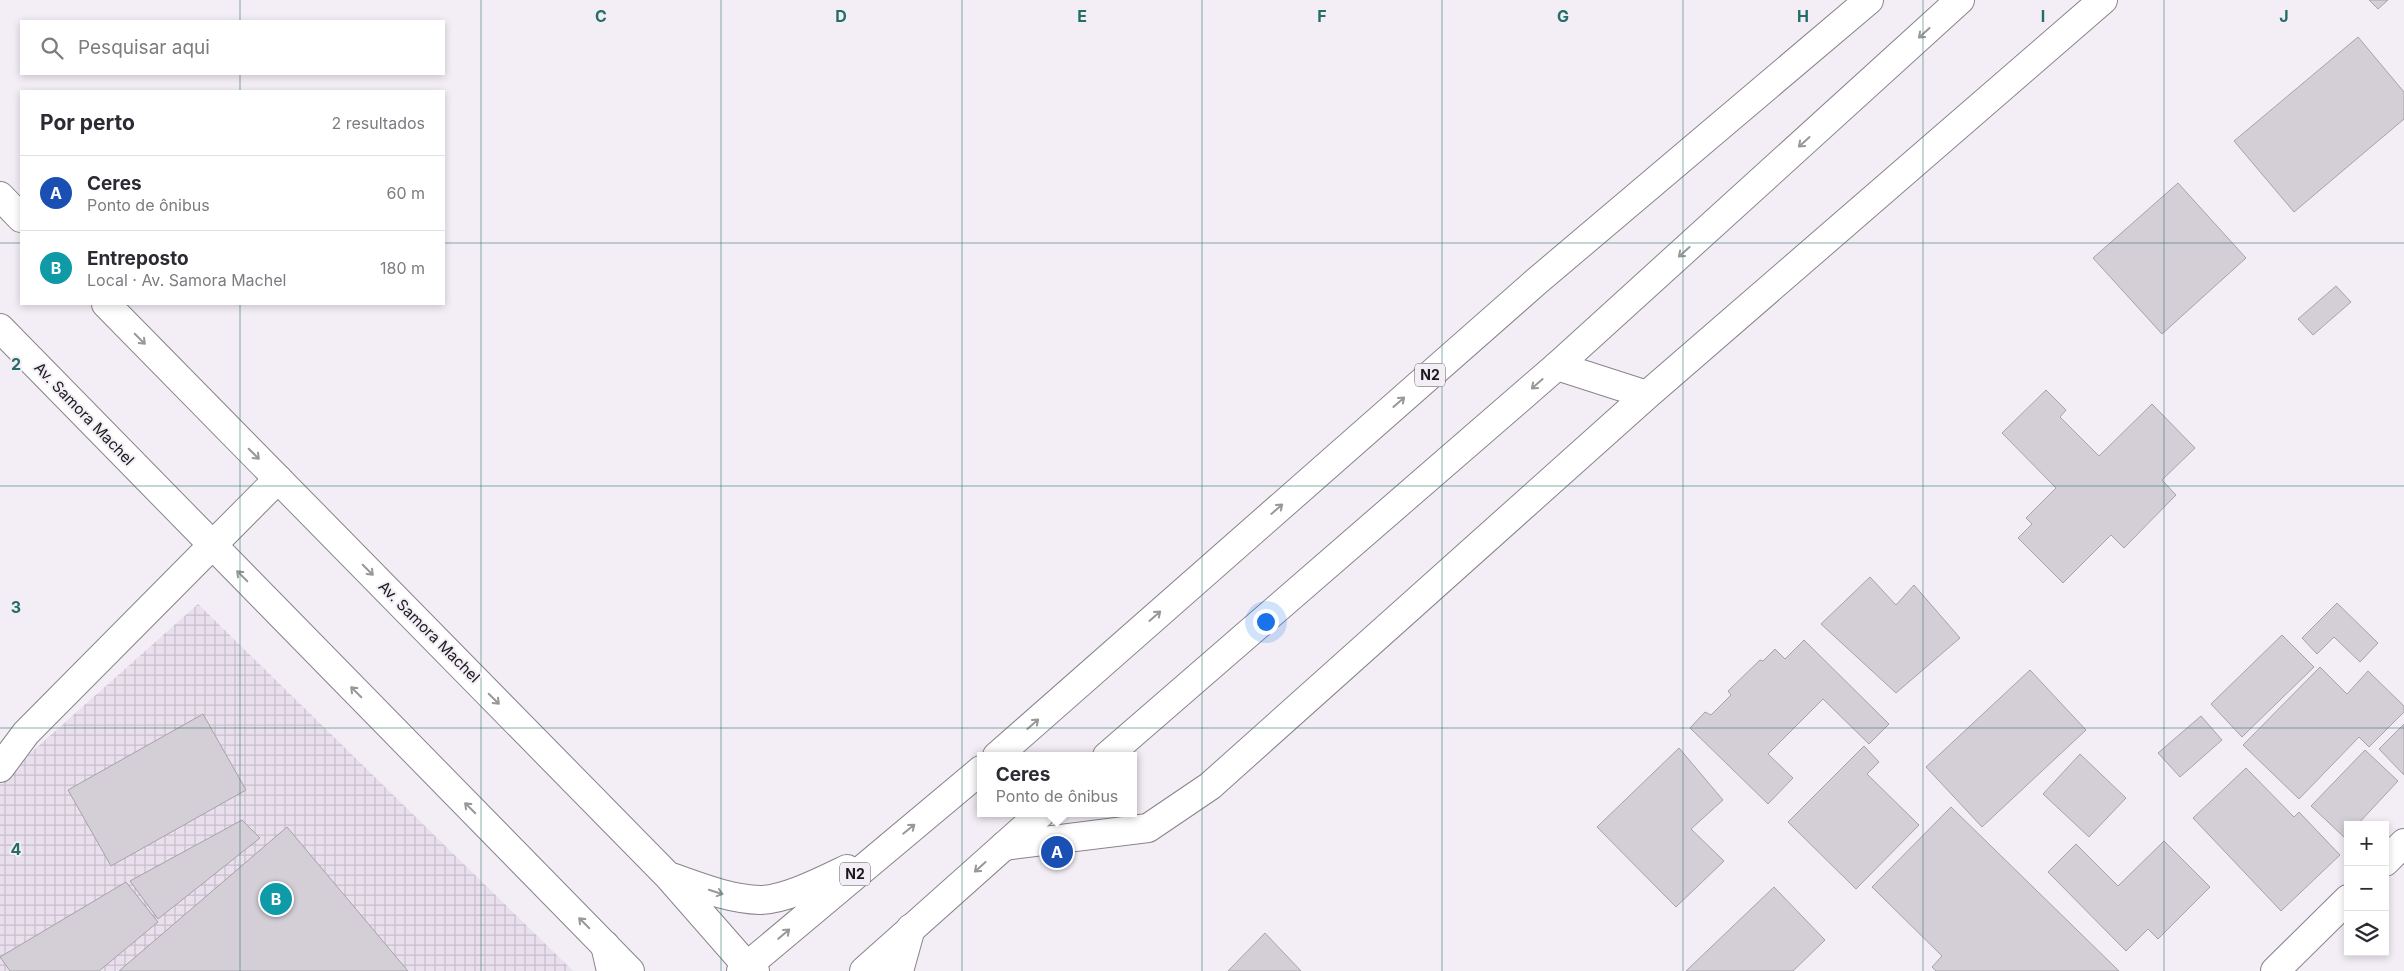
<!DOCTYPE html>
<html lang="pt">
<head>
<meta charset="utf-8">
<style>
  :root { --surface:#fff; --page:#f7f7f7; --text:#2b2b33; --muted:#7c7c81; --line:#e1e1e2; --accent:#111827 }
  body { margin:0; font-family:Inter,sans-serif; background:var(--page); color:var(--text) }
  .controls { position:absolute; right:15px; bottom:15px; display:grid; overflow:hidden; border-radius:0px; box-shadow:0 2px 8px #0003 }
  .controls button { width:45px; height:45px; display:grid; place-items:center; padding:0; border:0; border-bottom:1px solid var(--line); background:var(--surface); color:var(--text); font:25px sans-serif }
  .you { position:absolute; left:1265px; top:621px; width:18px; height:18px; margin:-12px; border:4px solid #fff; border-radius:50%; background:#1a73e8; box-shadow:0 0 0 8px #1a73e833 }
  .badge { display:grid; place-items:center; width:32px; height:32px; border-radius:50%; background:var(--accent); color:#fff; font-size:16px; font-weight:700 }
  .pin { position:absolute; translate:-50% -50%; border:2px solid #fff; box-shadow:0 1px 5px #0006 }
  .popup { position:absolute; left:977px; top:752px; width:160px; height:65px; box-sizing:border-box; display:grid; place-content:center; border-radius:0px; background:var(--surface); filter:drop-shadow(0 1px 4px #0005); font-size:16px; white-space:nowrap; color:var(--muted) }
  .popup b { font-size:19px; color:var(--text) }
  .popup::after { content:''; position:absolute; left:50%; top:100%; margin-left:-10px; border:10px solid transparent; border-top-color:var(--surface) }
  .list { margin:0; padding:0; list-style:none }
  h2 { display:flex; justify-content:space-between; align-items:center; height:65px; margin:0; padding:0 20px; font-size:21px }
  h2 small { font-size:16px; font-weight:400; color:var(--muted) }
  .list li { display:grid; grid-template-columns:32px 1fr auto; gap:15px; align-items:center; box-sizing:border-box; height:75px; padding:0 20px; border-top:1px solid var(--line) }
  .list b { display:block; font-size:19px; white-space:nowrap }
  .list p { margin:0; font-size:16px; white-space:nowrap; color:var(--muted) }
  .list em { font-size:16px; font-style:normal; color:var(--muted) }
  .icon { flex:none; width:28px; height:28px; fill:none; stroke:currentColor; stroke-width:2; stroke-linecap:round; stroke-linejoin:round }
  .map { position:relative; flex:none; width:2404px; height:971px; overflow:hidden }
  .search { position:absolute; background:var(--surface); box-shadow:0 2px 8px #0003; left:20px; top:20px; width:425px; height:55px; display:flex; align-items:center; gap:12px; box-sizing:border-box; padding:0 18px; border-radius:0px; color:var(--muted); font-size:19px }
  .panel { position:absolute; background:var(--surface); box-shadow:0 2px 8px #0003; left:20px; top:90px; width:425px; height:215px; border-radius:0px }
  .map>svg:first-child { display:block }
  .industrial { fill:url(#industrial-grid) }
  .building { fill:#d4cfd7; stroke:#a7a2a9 }
  .lines { fill:none; stroke-linecap:round; stroke-linejoin:round }
  .minor-casing { stroke:#89848b; stroke-width:30 }
  .major-casing { stroke:#89848b; stroke-width:30 }
  .highway-casing { stroke:#89848b; stroke-width:30 }
  .minor { stroke:#fff; stroke-width:28 }
  .major { stroke:#fff; stroke-width:28 }
  .highway { stroke:#fff; stroke-width:28 }
  .oneway { stroke:#989899 }
  .grid { fill:none; stroke:#256e68; stroke-width:1; stroke-opacity:0.55 }
  .labels { text-anchor:middle; stroke-width:4; stroke-linejoin:round; paint-order:stroke }
  .shield { fill:#f3edf6; stroke:#5c595d; stroke-width:1 }
  .shield-label { font-size:14px; font-weight:bold; fill:#1b191c }
  .street-label { font-size:15px; fill:#1b191c; stroke:#f3edf6 }
  .grid-label { font-size:16px; text-anchor:middle; font-weight:bold; fill:#256e68; stroke:#f3edf6; stroke-width:4; stroke-linejoin:round; paint-order:stroke }
</style>
</head>
<body>
<div class="map">
<svg width="2404" height="971" viewBox="0 0 2404 971">
  <defs>
    <pattern id="industrial-grid" width="8" height="8" patternUnits="userSpaceOnUse" patternTransform="scale(1.25)"><rect width="8" height="8" fill="#e9dfed"/><path d="M0 4h8M4 0v8" fill="none" stroke="#c7bfcb"/></pattern>
  </defs>
  <rect width="100%" height="100%" fill="#f3edf6"/>
  <path class="industrial" d="M 198,604 L 573,971 L 0,971 L 0,784 L 7,774 Z"/>
  <path class="building" d="M 2369,0 L 2388,0 L 2378,9 Z
    M 2358,37 L 2404,92 L 2404,119 L 2294,212 L 2234,141 Z
    M 2178,183 L 2246,258 L 2162,334 L 2093,258 Z
    M 2336,286 L 2351,302 L 2313,335 L 2298,319 Z
    M 2046,390 L 2066,410 L 2060,417 L 2099,456 L 2152,404 L 2195,448 L 2162,480 L 2176,495 L 2124,548 L 2111,535 L 2063,583 L 2018,538 L 2032,524 L 2026,518 L 2056,488 L 2002,433 Z
    M 1870,577 L 1896,605 L 1914,585 L 1960,638 L 1896,693 L 1821,624 Z
    M 2337,603 L 2378,643 L 2360,662 L 2334,637 L 2317,654 L 2302,638 Z
    M 2282,635 L 2314,667 L 2242,737 L 2211,704 Z
    M 1804,640 L 1889,724 L 1869,744 L 1823,699 L 1768,754 L 1793,778 L 1768,804 L 1690,728 L 1705,712 L 1711,715 L 1731,695 L 1728,691 L 1760,660 L 1763,661 L 1775,649 L 1785,659 Z
    M 2320,667 L 2347,694 L 2368,671 L 2404,706 L 2404,712 L 2369,747 L 2359,737 L 2299,799 L 2243,745 Z
    M 2030,670 L 2086,730 L 1982,827 L 1926,767 Z
    M 203,714 L 246,790 L 111,866 L 68,790 Z
    M 2201,716 L 2222,740 L 2180,777 L 2158,753 Z
    M 2404,724 L 2404,775 L 2379,749 Z
    M 1864,746 L 1879,762 L 1867,774 L 1919,825 L 1856,889 L 1788,822 Z
    M 1679,748 L 1723,800 L 1691,829 L 1724,861 L 1676,907 L 1597,827 Z
    M 2365,750 L 2398,781 L 2357,825 L 2348,825 L 2348,834 L 2345,838 L 2311,806 Z
    M 2080,754 L 2126,798 L 2089,837 L 2043,794 Z
    M 2246,768 L 2294,817 L 2299,812 L 2340,855 L 2281,911 L 2193,818 Z
    M 1951,807 L 2119,971 L 1936,971 L 1932,967 L 1942,956 L 1872,887 Z
    M 242,820 L 260,838 L 158,919 L 130,881 Z
    M 287,827 L 408,971 L 119,971 Z
    M 2164,841 L 2210,887 L 2158,939 L 2148,929 L 2126,951 L 2048,872 L 2076,844 L 2118,886 Z
    M 126,882 L 158,922 L 99,971 L 10,971 L 0,957 Z
    M 1774,887 L 1825,940 L 1793,971 L 1686,971 Z
    M 1265,933 L 1301,971 L 1228,971 Z"/>
  <g class="lines">
    <defs>
      <path id="minor" d="M 1557,366 L 1647,395
        M 0,768 L 26,733 L 278,479
        M 1004,846 L 1148,828 L 1210,786 L 1647,395 L 2103,0
        M 2385,862 L 2404,843
        M 2275,971 L 2348,899"/>
      <path id="major" d="M 0,196 L 21,218
        M 106,304 L 669,877 L 747,966 L 981,770
        M 0,328 L 630,971
        M 997,756 L 1537,281 L 1869,0
        M 1107,756 L 1557,366 L 1960,0
        M 671,877 C 700,887 729,899 760,900 C 785,900 824,880 847,869
        M 864,971 L 1041,813"/>
      <path id="highway" d="M 605,945 L 611,971
        M 741,971 L 747,966 L 755,971
        M 899,971 L 911,928"/>
    </defs>
    <use href="#minor" class="minor-casing"/>
    <use href="#major" class="major-casing"/>
    <use href="#highway" class="highway-casing"/>
    <use href="#minor" class="minor"/>
    <use href="#major" class="major"/>
    <use href="#highway" class="highway"/>
  </g>
  <defs><path id="oneway-shaft" d="M-6 0H5M1.5-3L5.5 0L1.5 3" fill="none" stroke-width="1.6" stroke-linecap="round" stroke-linejoin="round" transform="scale(1.25)"/></defs>
  <g class="oneway">
    <use href="#oneway-shaft" transform="translate(1924 33) rotate(138)"/>
    <use href="#oneway-shaft" transform="translate(1804 142) rotate(138)"/>
    <use href="#oneway-shaft" transform="translate(1684 252) rotate(138)"/>
    <use href="#oneway-shaft" transform="translate(140 339) rotate(45)"/>
    <use href="#oneway-shaft" transform="translate(1537 384) rotate(139)"/>
    <use href="#oneway-shaft" transform="translate(1399 402) rotate(-41)"/>
    <use href="#oneway-shaft" transform="translate(254 454) rotate(45)"/>
    <use href="#oneway-shaft" transform="translate(1277 509) rotate(-41)"/>
    <use href="#oneway-shaft" transform="translate(368 570) rotate(45)"/>
    <use href="#oneway-shaft" transform="translate(242 576) rotate(-135)"/>
    <use href="#oneway-shaft" transform="translate(1155 616) rotate(-41)"/>
    <use href="#oneway-shaft" transform="translate(356 692) rotate(-135)"/>
    <use href="#oneway-shaft" transform="translate(494 699) rotate(45)"/>
    <use href="#oneway-shaft" transform="translate(1033 724) rotate(-41)"/>
    <use href="#oneway-shaft" transform="translate(470 808) rotate(-135)"/>
    <use href="#oneway-shaft" transform="translate(909 829) rotate(-39)"/>
    <use href="#oneway-shaft" transform="translate(980 867) rotate(138)"/>
    <use href="#oneway-shaft" transform="translate(716 892) rotate(18)"/>
    <use href="#oneway-shaft" transform="translate(584 923) rotate(-135)"/>
    <use href="#oneway-shaft" transform="translate(784 934) rotate(-40)"/>
  </g>
  <path class="grid" d="M 240,0 L 240,21M 481,0 L 481,971M 721,0 L 721,971M 962,0 L 962,971M 1202,0 L 1202,971M 1442,0 L 1442,971M 1683,0 L 1683,971M 1923,0 L 1923,971M 2164,0 L 2164,971M 240,74 L 240,91M 0,243 L 21,243M 444,243 L 2404,243M 240,304 L 240,971M 0,486 L 2404,486M 0,728 L 2404,728"/>
  <g class="labels">
    <g class="shield">
      <rect x="1415" y="363.5" width="30" height="23" rx="4"/>
      <rect x="840" y="862.5" width="30" height="23" rx="4"/>
    </g>
    <g class="shield-label">
      <text x="1430" y="380">N2</text>
      <text x="855" y="879">N2</text>
    </g>
    <g class="street-label">
      <text transform="translate(84 414) rotate(46)" y="5">Av. Samora Machel</text>
      <text transform="translate(429 632) rotate(45)" y="5">Av. Samora Machel</text>
    </g>
  </g>
  <g class="grid-label">
    <text x="601" y="22">C</text>
    <text x="841" y="22">D</text>
    <text x="1082" y="22">E</text>
    <text x="1322" y="22">F</text>
    <text x="1563" y="22">G</text>
    <text x="1803" y="22">H</text>
    <text x="2043" y="22">I</text>
    <text x="2284" y="22">J</text>
    <text x="16" y="370">2</text>
    <text x="16" y="613">3</text>
    <text x="16" y="855">4</text>
  </g>
</svg>
<div class="controls">
<button>+</button>
<button>−</button>
<button><svg class="icon" aria-label="layers" viewBox="0 0 24 24"><path d="M12 4l9 5-9 5-9-5zM3 14l9 5 9-5"/></svg></button>
</div>
<div class="you"></div>
<div class="pin badge" style="left:1057px;top:852px;background:#1a4fb4">A</div>
<div class="popup"><b>Ceres</b>Ponto de ônibus</div>
<div class="pin badge" style="left:276px;top:899px;background:#0f9aa8">B</div>
<div class="search"><svg class="icon" aria-label="search" viewBox="0 0 24 24"><circle cx="10" cy="10" r="6"/><path d="M15 15l6 6"/></svg>Pesquisar aqui</div>
<section class="panel">
<h2>Por perto<small>2 resultados</small></h2>
<ul class="list">
<li><span class="badge" style="background:#1a4fb4">A</span><div><b>Ceres</b><p>Ponto de ônibus</p></div><em>60 m</em></li>
<li><span class="badge" style="background:#0f9aa8">B</span><div><b>Entreposto</b><p>Local · Av. Samora Machel</p></div><em>180 m</em></li>
</ul>
</section>
</div>
</body>
</html>
